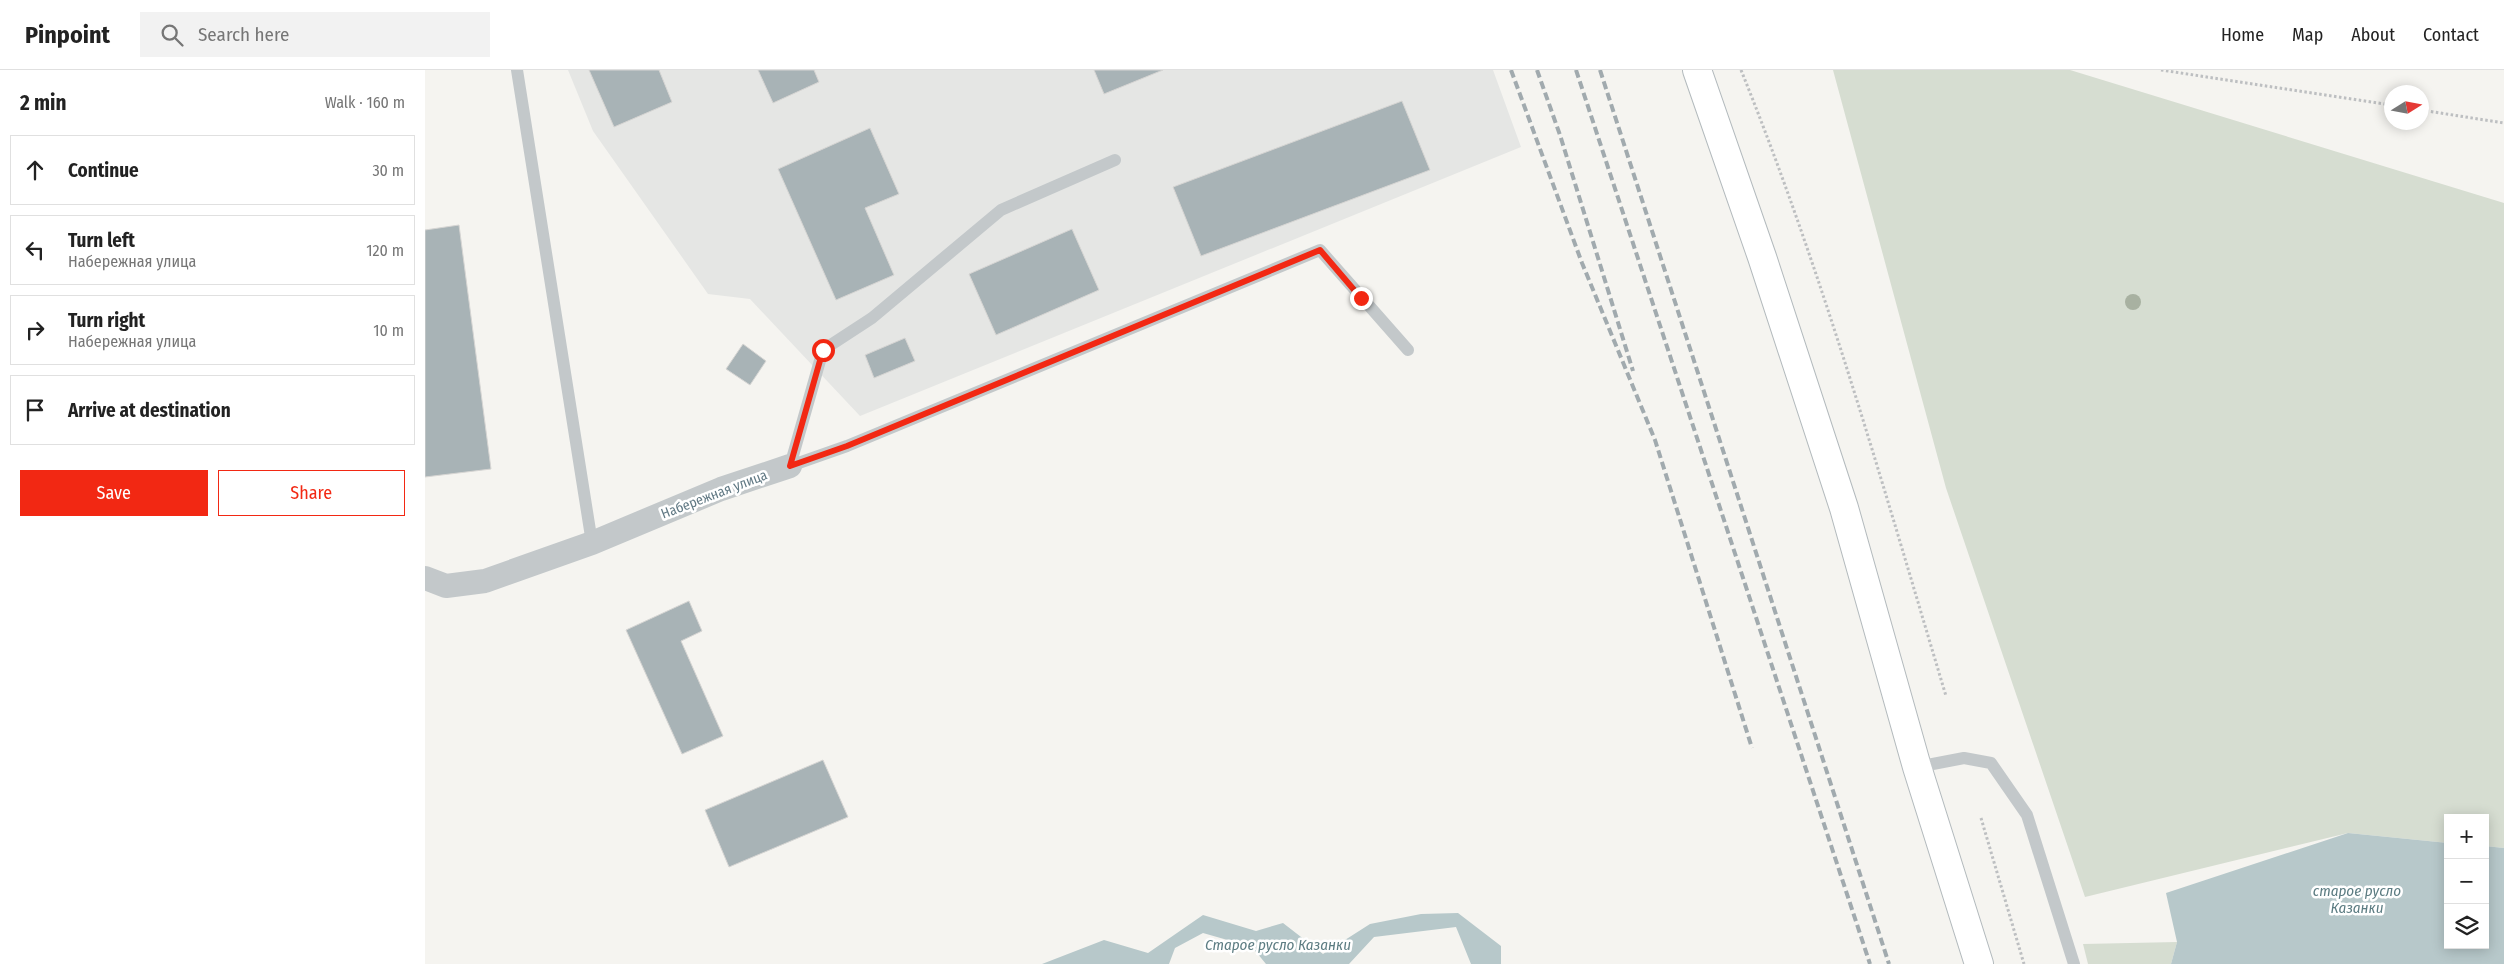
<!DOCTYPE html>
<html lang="en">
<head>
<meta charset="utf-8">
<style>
  :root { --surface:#fff; --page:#f2f2f2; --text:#222; --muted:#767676; --line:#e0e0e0; --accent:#f22813 }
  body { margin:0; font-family:"Fira Sans Condensed",sans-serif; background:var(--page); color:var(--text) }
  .controls { position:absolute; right:15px; bottom:15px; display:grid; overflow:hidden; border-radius:0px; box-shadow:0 2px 12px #0003 }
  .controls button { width:45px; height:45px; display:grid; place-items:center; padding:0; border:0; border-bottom:1px solid var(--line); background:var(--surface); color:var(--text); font:25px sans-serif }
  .compass { position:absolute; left:1959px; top:15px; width:45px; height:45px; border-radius:50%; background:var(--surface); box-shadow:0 2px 12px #0003; rotate:79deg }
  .stop { position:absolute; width:15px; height:15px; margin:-11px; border:4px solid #f22813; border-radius:50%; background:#fff }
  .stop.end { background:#f22813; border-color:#fff; box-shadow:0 1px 5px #0008 }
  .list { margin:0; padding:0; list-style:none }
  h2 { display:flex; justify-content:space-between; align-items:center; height:65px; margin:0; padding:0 20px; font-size:21px }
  h2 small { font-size:16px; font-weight:400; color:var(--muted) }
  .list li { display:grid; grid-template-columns:32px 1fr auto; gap:15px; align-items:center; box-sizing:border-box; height:70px; margin:0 10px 10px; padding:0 10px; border:1px solid var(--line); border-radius:0px }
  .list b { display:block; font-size:19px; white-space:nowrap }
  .list p { margin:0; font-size:16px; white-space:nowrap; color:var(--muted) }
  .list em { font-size:16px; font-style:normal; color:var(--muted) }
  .actions { display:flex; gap:10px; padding:15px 20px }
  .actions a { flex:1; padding:11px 0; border:1px solid var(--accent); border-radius:0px; text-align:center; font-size:18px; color:var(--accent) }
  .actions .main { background:var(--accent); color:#fff }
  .icon { flex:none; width:28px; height:28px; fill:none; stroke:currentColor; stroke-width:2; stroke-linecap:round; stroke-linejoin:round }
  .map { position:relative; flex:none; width:2079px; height:894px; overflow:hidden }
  header { display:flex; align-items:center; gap:30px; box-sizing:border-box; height:70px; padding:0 25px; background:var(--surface); border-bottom:1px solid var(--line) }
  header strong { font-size:24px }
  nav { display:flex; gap:28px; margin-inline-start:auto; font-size:18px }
  .search { width:350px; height:45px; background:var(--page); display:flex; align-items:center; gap:12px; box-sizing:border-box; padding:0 18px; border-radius:0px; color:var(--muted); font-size:19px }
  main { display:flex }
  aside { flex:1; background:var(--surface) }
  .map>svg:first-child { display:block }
  .built { fill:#e5e6e4 }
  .green { fill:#d6ddd1 }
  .water { fill:#b7c8ca }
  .building { fill:#a8b3b6; stroke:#d6d5d3 }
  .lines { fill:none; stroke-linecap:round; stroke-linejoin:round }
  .secondary-casing { stroke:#b3babd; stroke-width:30 }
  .path { stroke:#bdbfc1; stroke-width:3; stroke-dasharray:2.5 2.5; stroke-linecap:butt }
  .service { stroke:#c3c8ca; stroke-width:12 }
  .minor { stroke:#c3c8ca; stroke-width:24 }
  .secondary { stroke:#fff; stroke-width:28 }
  .rail { stroke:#a1aaae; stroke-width:4; stroke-dasharray:8 4; stroke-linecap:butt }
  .tree { fill:#a8b1a1 }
  .route { stroke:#f22813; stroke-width:6 }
  .labels { text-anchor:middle; stroke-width:5; stroke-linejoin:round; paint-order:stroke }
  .street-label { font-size:14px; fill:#617984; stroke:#fff }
  .water-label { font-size:15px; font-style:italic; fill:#5c7c82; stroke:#fff }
</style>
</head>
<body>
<header>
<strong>Pinpoint</strong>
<div class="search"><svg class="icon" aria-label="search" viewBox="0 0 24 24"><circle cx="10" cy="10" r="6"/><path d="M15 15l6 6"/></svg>Search here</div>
<nav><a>Home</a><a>Map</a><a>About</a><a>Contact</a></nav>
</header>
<main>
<aside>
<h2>2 min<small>Walk · 160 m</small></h2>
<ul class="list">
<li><svg class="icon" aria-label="ahead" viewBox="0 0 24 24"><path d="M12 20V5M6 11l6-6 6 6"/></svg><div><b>Continue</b></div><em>30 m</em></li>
<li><svg class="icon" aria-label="left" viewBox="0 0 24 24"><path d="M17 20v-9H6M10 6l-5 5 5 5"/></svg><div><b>Turn left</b><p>Набережная улица</p></div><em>120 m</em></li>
<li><svg class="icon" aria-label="right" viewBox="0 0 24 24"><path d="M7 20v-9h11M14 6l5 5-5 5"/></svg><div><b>Turn right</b><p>Набережная улица</p></div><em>10 m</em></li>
<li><svg class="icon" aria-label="arrive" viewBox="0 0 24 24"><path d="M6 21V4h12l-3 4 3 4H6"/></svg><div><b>Arrive at destination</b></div></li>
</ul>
<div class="actions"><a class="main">Save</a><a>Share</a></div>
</aside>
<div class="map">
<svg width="2079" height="894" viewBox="0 0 2079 894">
  <rect width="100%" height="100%" fill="#f5f4f0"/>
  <path class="built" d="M 143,0 L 1068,0 L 1096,77 L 435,346 L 325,229 L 283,224 L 168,61 Z"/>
  <path class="green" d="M 1408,0 L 1645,0 L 2079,133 L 2079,778 L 2060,776 L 2060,748 L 2023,748 L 2023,773 L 1923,763 L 1660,827 L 1521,418 Z
    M 1752,872 L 1746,894 L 1663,894 L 1658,874 Z"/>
  <path class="water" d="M 1923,763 L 2023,773 L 2023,875 L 2060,875 L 2060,776 L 2079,778 L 2079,894 L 1746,894 L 1752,872 L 1741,823 Z
    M 1033,843 L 1076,876 L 1076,894 L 1046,894 L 1031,857 L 949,867 L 924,894 L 841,894 L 827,877 L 778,863 L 750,878 L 744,894 L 617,894 L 679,870 L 723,883 L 778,845 L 831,861 L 858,853 L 898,884 L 945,854 L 996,844 Z"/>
  <path class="building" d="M 164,0 L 234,0 L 247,32 L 189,57 Z
    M 333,0 L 389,0 L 394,12 L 348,33 Z
    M 669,0 L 738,0 L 679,24 Z
    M 977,31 L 1005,100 L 776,186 L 748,117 Z
    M 445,58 L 474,124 L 440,138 L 469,205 L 411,230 L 353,99 Z
    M 34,155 L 66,399 L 0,407 L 0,160 Z
    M 647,159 L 674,220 L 571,265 L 544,204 Z
    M 480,268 L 490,291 L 449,308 L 440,285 Z
    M 318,274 L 341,291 L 325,315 L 301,299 Z
    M 264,531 L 277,561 L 256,571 L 298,666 L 257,684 L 201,560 Z
    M 398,690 L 423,747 L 304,797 L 280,740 Z"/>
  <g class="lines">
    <defs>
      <path id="secondary" d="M 1272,0 L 1337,187 L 1419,438 L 1492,697 L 1554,894"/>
    </defs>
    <use href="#secondary" class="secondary-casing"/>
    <path class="path" d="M 1316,0 C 1398,203 1458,416 1521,626
      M 1736,0 L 1966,35
      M 1996,40 L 2079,53
      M 1556,748 L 1599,894"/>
    <path class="service" d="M 92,0 L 167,473
      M 365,396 L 422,376 L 895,180 L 983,280
      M 365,396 L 398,280 L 447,248 L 576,140 L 690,90
      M 1492,697 L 1539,688 L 1566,693 L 1602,745 L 1649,894"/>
    <path class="minor" d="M 0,508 L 21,516 L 60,511 L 167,473 L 296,419 L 365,396"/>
    <use href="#secondary" class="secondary"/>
    <path class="rail" d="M 1086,0 L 1157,193 L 1230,370 L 1327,678
      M 1112,0 L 1135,65 L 1208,301
      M 1151,0 L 1445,894
      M 1175,0 L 1464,894"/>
  </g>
  <circle class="tree" cx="1708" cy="232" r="8"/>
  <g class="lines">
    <path class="route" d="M 398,280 L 365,396 L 422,376 L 895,180 L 936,228"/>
  </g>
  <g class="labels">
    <g class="street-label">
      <text transform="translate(289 424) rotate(-21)" y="5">Набережная улица</text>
    </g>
    <g class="water-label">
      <text x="1932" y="826">старое русло<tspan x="1932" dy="17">Казанки</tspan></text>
      <text x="853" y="880">Старое русло Казанки</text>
    </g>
  </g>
</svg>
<div class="controls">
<button>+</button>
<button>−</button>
<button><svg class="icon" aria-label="layers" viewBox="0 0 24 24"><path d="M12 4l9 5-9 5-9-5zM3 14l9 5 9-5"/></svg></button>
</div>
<svg class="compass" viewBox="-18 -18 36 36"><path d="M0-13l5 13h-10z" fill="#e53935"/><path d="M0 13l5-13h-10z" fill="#767676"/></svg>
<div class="stop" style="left:398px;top:280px"></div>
<div class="stop end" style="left:936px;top:228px"></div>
</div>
</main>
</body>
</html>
